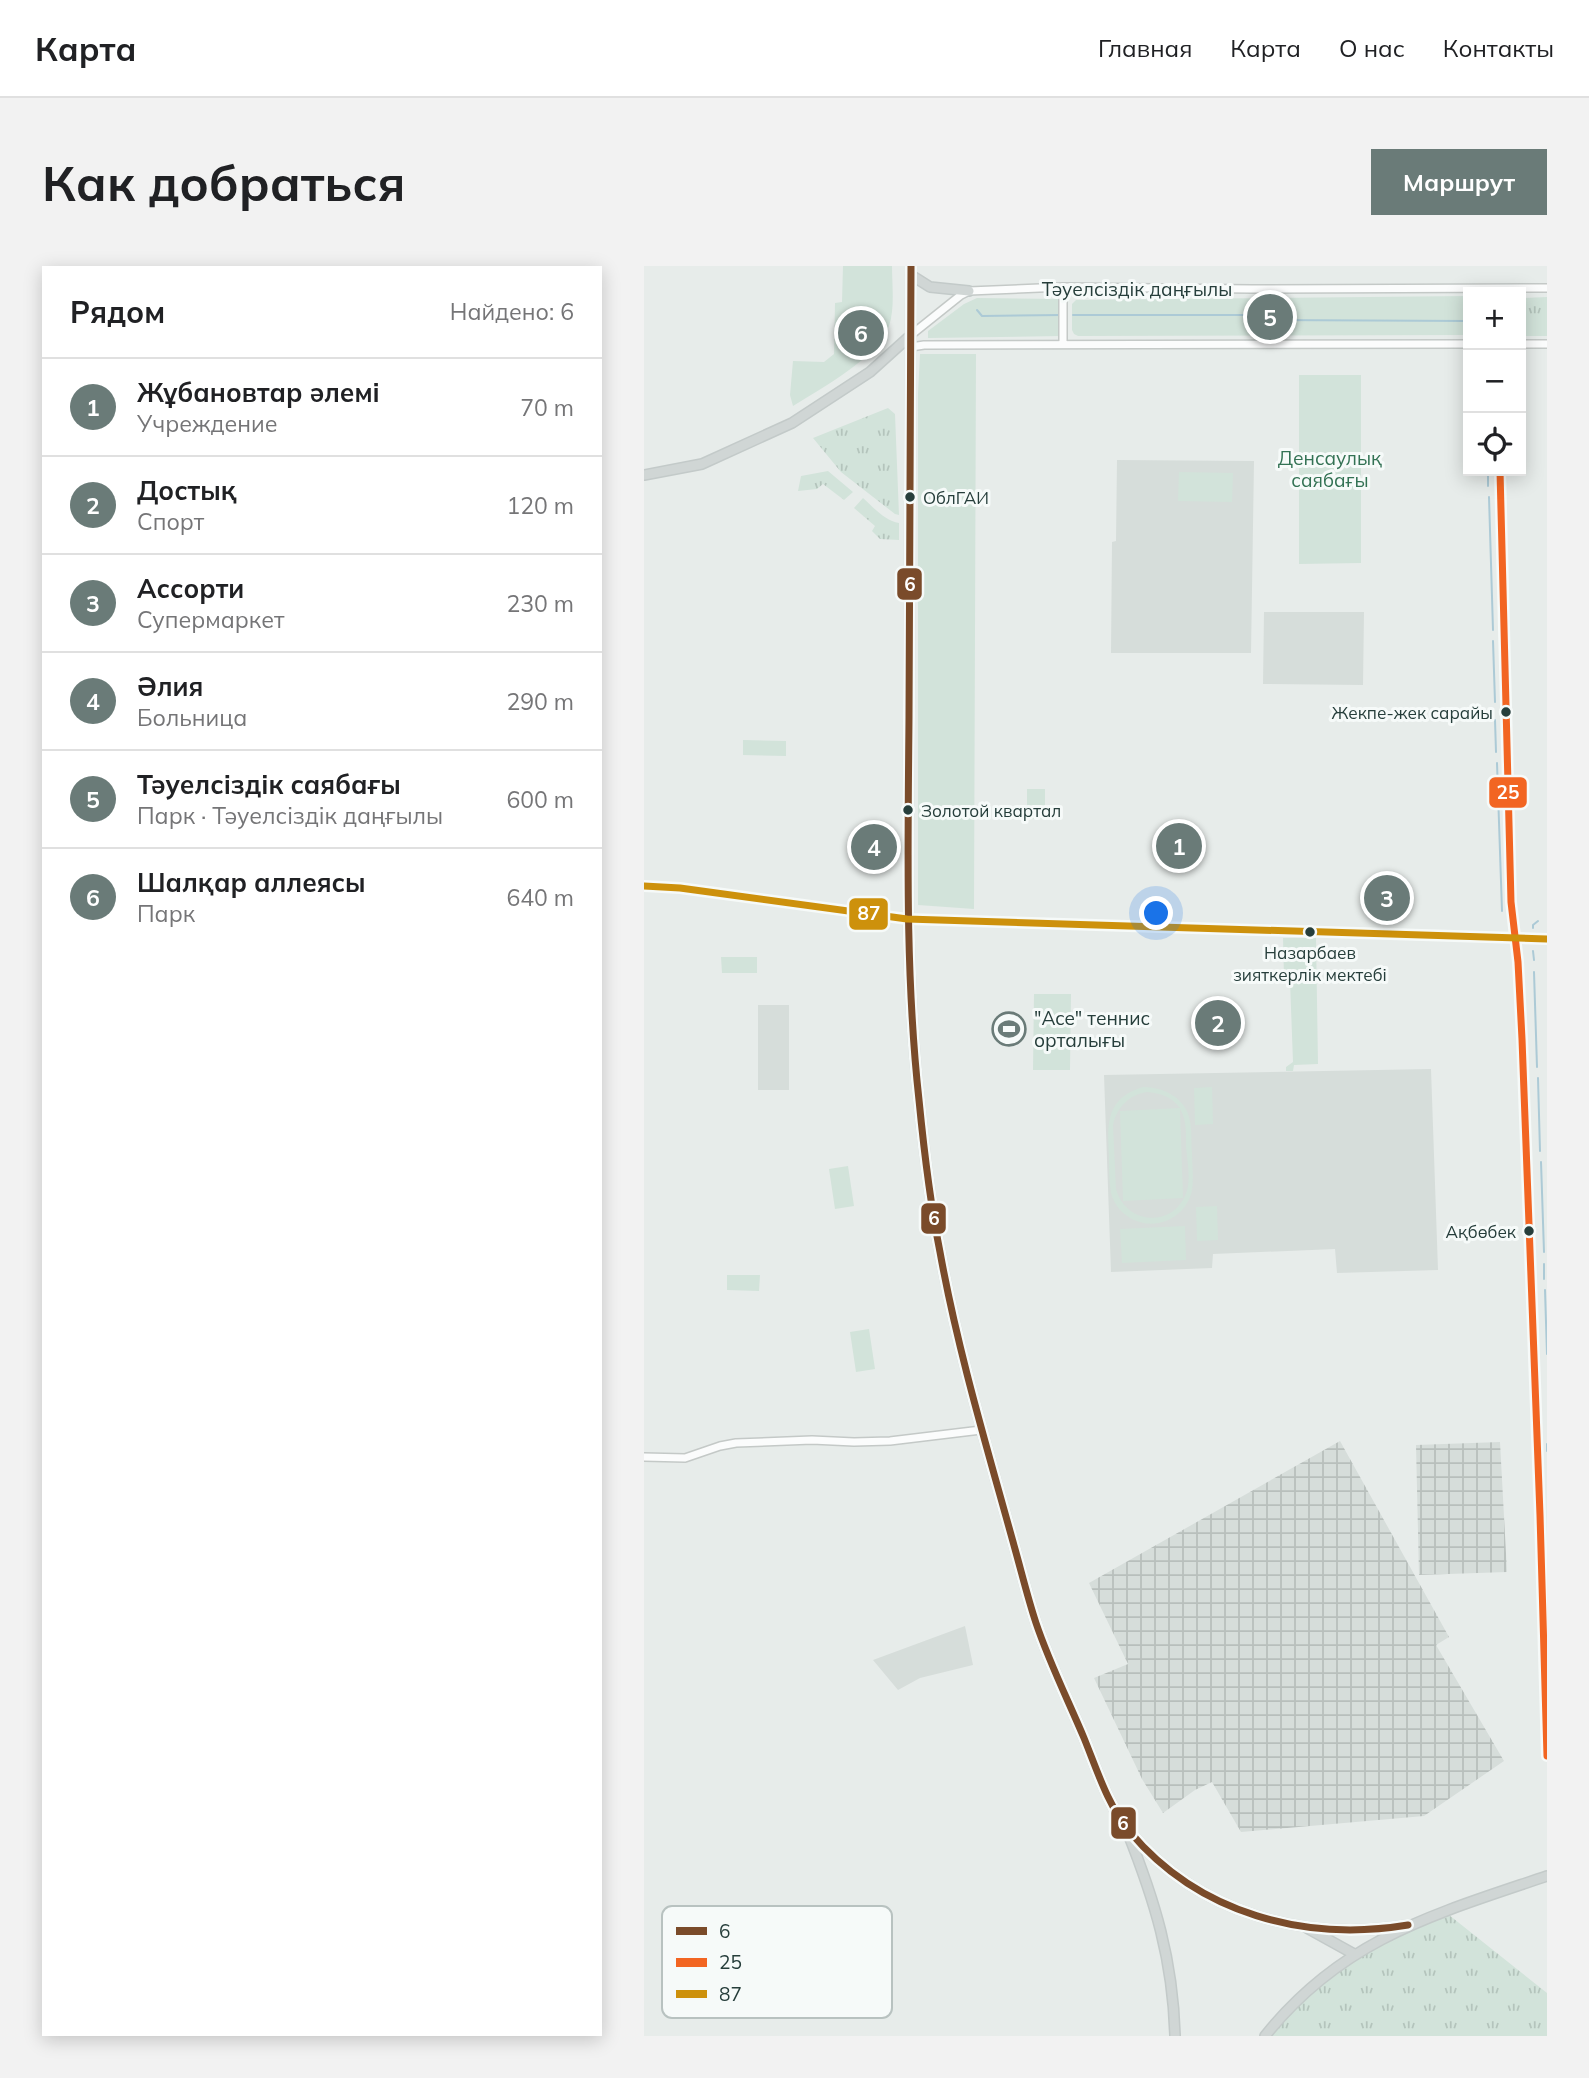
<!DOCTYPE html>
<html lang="ru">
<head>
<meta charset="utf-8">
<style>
  :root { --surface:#fff; --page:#f2f2f2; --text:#202124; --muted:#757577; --line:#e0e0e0; --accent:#6a7b78 }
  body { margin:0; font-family:Mulish,sans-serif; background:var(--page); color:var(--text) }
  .controls { position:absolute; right:21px; top:21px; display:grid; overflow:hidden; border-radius:0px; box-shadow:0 4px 18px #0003 }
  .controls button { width:63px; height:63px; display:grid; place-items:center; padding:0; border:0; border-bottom:2px solid var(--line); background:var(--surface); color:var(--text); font:35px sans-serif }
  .you { position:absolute; left:513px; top:648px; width:24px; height:24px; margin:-18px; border:5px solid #fff; border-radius:50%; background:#1a73e8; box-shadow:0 0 0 10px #1a73e833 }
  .badge { display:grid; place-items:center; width:46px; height:46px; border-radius:50%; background:var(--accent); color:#fff; font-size:23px; font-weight:700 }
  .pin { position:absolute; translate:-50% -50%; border:4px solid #fff; box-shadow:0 2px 7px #0006 }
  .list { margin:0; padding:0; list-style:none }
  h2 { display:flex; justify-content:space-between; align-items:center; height:91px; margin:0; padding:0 28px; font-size:30px }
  h2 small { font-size:23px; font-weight:400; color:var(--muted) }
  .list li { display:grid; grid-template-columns:46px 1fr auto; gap:21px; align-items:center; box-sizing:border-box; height:98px; padding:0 28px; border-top:2px solid var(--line) }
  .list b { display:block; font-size:26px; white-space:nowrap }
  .list p { margin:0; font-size:23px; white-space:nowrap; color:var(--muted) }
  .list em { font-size:23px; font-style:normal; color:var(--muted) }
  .icon { flex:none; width:38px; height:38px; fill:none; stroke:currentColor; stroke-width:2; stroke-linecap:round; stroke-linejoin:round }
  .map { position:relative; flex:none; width:903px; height:1770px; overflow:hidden; border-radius:0px }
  header { display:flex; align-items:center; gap:42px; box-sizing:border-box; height:98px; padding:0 35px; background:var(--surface); border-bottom:2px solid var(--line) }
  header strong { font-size:33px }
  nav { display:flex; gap:38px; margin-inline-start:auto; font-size:24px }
  .intro { display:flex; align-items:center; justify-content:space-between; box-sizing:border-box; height:168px; padding:0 42px }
  h1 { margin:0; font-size:49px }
  .button { padding:18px 32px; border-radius:0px; background:var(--accent); color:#fff; font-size:24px; font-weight:700 }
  main { display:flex; gap:42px; padding:0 42px }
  aside { flex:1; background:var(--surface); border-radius:0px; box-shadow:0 4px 18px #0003 }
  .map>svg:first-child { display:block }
  .built { fill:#d6ddda }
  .industrial { fill:url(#industrial-grid) }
  .grass { fill:url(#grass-tufts) }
  .park { fill:#d2e3da; fill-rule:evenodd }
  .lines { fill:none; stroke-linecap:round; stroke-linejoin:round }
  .stream { stroke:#accad6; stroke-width:2 }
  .minor-casing { stroke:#c4c9c7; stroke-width:10 }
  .major-casing { stroke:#c3cac9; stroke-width:12 }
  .minor { stroke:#fbfcfc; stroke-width:7 }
  .major { stroke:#d0d6d5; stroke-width:9 }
  .bus-1-casing { stroke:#f6faf9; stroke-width:12 }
  .bus-2-casing { stroke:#f6faf9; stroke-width:12 }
  .bus-3-casing { stroke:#f6faf9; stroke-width:12 }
  .bus-1 { stroke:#7a4b2a; stroke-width:7 }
  .bus-2 { stroke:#f26522; stroke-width:7 }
  .bus-3 { stroke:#cd910c; stroke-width:7 }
  .bus-dot { fill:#263e3b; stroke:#f6faf9; stroke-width:2.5 }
  .labels { text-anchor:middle; stroke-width:6; stroke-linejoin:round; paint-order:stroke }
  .bus-label { font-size:17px; fill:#263e3b; stroke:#f6faf9; text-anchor:start }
  .street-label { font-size:19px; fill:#263e3b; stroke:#f6faf9 }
  .park-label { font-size:19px; fill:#337254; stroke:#f6faf9 }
  .poi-label { font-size:19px; fill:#263e3b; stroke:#f6faf9; text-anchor:start }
  .key { fill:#f6faf9; stroke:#b8c2c0; stroke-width:2 }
  .key-label { font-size:19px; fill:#263e3b }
  .line-badge { stroke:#f6faf9; stroke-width:2.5 }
  .badge-label { font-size:19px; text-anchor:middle; font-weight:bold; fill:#fff }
</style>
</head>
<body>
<header>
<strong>Карта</strong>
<nav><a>Главная</a><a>Карта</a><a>О нас</a><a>Контакты</a></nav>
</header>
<div class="intro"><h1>Как добраться</h1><a class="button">Маршрут</a></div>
<main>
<aside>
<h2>Рядом<small>Найдено: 6</small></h2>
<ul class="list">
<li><span class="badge">1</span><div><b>Жұбановтар әлемі</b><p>Учреждение</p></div><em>70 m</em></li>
<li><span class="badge">2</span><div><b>Достық</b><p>Спорт</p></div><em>120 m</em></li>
<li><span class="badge">3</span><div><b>Ассорти</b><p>Супермаркет</p></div><em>230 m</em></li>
<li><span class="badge">4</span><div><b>Әлия</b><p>Больница</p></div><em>290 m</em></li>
<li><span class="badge">5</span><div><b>Тәуелсіздік саябағы</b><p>Парк · Тәуелсіздік даңғылы</p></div><em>600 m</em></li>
<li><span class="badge">6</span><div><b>Шалқар аллеясы</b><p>Парк</p></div><em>640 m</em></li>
</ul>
</aside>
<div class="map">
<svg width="903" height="1770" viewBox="0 0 903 1770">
  <defs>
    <pattern id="industrial-grid" width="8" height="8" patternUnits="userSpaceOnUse" patternTransform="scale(1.75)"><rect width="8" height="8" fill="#d6ddda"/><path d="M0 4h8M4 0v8" fill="none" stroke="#b8bfbc"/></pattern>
    <pattern id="grass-tufts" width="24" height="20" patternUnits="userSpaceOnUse" patternTransform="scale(1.75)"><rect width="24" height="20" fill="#d2e3da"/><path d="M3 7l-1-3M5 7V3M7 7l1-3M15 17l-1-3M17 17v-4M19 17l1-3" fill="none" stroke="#b4c4bc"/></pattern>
  </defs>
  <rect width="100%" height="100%" fill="#e7ecea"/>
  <path class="built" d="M 473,194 L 610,195 L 607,387 L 467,387 L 468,276 L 472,275 Z
    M 620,346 L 720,346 L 719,419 L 619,418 Z
    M 114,739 L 145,739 L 145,824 L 114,824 Z
    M 787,803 L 794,1004 L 693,1007 L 691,983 L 569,988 L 568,1002 L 467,1006 L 460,809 Z
    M 321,1360 L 329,1399 L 276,1412 L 254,1424 L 229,1394 Z"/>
  <path class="industrial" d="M 696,1175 L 805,1371 L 792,1379 L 860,1495 L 780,1550 L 597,1566 L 568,1516 L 551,1524 L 519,1547 L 498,1513 L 450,1412 L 484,1398 L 445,1317 Z
    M 856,1176 L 863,1306 L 775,1309 L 772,1179 Z"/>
  <path class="grass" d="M 903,31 L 903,70 L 877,70 L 877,32 Z
    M 244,142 L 251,148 L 255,249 L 251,248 L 197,206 L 169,172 Z
    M 184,205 L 209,226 L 200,234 L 179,218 L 173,223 L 154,225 L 157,210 Z
    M 219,232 C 229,241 241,255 255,257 L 255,274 L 236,273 L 228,265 L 231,260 L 210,242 Z
    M 800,1645 L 903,1727 L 903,1770 L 621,1770 L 683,1709 Z"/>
  <path class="park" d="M 199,0 L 248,0 C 248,19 251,42 245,60 C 235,91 176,123 149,140 L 146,129 L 149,95 L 180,96 L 190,88 L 191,37 L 198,36 Z
    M 824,30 L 824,69 L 434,70 L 430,68 L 428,64 L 428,38 L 432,34 Z
    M 333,32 L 416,33 L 416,70 L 284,72 L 284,65 L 320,38 Z
    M 276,88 L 332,88 L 330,643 L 274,639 L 274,127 Z
    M 655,109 L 717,109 L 717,297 L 655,298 Z
    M 535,206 L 589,207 L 588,236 L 534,235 Z
    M 99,474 L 142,475 L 142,490 L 99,489 Z
    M 383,523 L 401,523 L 401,553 L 383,553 Z
    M 639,672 L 672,672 L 674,798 L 650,799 L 649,805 L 642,805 L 642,801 L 649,796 L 646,715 L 640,711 Z
    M 77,691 L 113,691 L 113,707 L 78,707 Z
    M 390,728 L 427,728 L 426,804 L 389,804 Z
    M 499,821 C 520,821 542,832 546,855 C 548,865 547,876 548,887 C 548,899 550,912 548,924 C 543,950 515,965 490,954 C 479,949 470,939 467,927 C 465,915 465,902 465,890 C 463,858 462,832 499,821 ZM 503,826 C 516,827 528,831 536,842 L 476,845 L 479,935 L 539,932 L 536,843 C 543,854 542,868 542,880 C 543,895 548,916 541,930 C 526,963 481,957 472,923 L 469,859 C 473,841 485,829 503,826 Z
    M 568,821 L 569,858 L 551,859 L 550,822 Z
    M 204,900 L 210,940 L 191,943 L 185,903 Z
    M 573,940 L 574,974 L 553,975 L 552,941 Z
    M 541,960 L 542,994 L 478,997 L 476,963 Z
    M 83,1009 L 116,1009 L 115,1025 L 83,1024 Z
    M 225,1063 L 231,1103 L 212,1106 L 206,1066 Z"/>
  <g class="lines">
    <path class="stream" d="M 333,44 L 338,50 L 417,49
      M 429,49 L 601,49
      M 609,49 L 614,49 L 622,54 L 824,55
      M 877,62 L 877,69
      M 877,89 L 877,93
      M 877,100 L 878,115
      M 844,205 L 844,220
      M 845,231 L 849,364
      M 849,375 L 851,436
      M 851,454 L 852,486
      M 853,497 L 858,645
      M 889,662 L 889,659 L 894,655
      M 889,685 L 890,694
      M 890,706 L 893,801
      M 894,812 L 896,885
      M 897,896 L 900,986
      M 900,998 L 900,1013
      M 901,1024 L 903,1088
      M 903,1178 L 903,1185"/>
    <defs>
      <path id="minor" d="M 267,69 L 317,29 L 325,25 L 419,21 L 608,23 L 903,22
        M 419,78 L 419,21
        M 877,78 L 903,78
        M 267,81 L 280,79 L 824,78
        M 856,205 L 867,636 L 874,696 L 878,773 L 896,1249 L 903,1490
        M 0,620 L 36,622 L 263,653 L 903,673
        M 0,1191 L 41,1192 L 76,1180 L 92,1177 L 168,1174 L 210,1176 L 246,1175 L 337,1164"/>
      <path id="major" d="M 267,0 C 267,150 266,300 265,451 C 264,579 261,707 275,834 C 280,885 286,936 296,986 C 314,1086 344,1185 371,1283 C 378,1308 384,1333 392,1357 C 405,1396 424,1434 440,1472 C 453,1504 464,1540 486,1566 C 555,1648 661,1676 764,1659
        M 267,9 L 286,21 L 325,25
        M 0,209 L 58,198 L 148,157 L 226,106 L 267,69
        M 483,1565 C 511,1635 529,1694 531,1770
        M 663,1662 L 710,1688
        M 621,1770 C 698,1673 791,1648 903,1610"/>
    </defs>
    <use href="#minor" class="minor-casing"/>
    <use href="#major" class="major-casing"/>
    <use href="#minor" class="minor"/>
    <use href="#major" class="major"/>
    <defs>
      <path id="bus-1" d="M 267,0 C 267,150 266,300 265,451 C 264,579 261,707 275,834 C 280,885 286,936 296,986 C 314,1086 344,1185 371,1283 C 378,1308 384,1333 392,1357 C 405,1396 424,1434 440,1472 C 453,1504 464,1540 486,1566 C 555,1648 661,1676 764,1659"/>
      <path id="bus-2" d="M 856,205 L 867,636 L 874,696 L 878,773 L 896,1249 L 903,1490"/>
      <path id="bus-3" d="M 0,620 L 36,622 L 263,653 L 903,673"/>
    </defs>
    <use href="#bus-1" class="bus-1-casing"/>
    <use href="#bus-2" class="bus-2-casing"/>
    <use href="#bus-3" class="bus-3-casing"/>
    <use href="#bus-1" class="bus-1"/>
    <use href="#bus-2" class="bus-2"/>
    <use href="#bus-3" class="bus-3"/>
  </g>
  <defs>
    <symbol id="stadium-ring" viewBox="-11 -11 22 22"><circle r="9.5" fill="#f6faf9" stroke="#6a7b78" stroke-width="1.5"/><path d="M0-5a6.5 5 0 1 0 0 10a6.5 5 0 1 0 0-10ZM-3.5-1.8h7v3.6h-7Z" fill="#6a7b78"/></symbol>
  </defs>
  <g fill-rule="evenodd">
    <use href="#stadium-ring" x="346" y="744" width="38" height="38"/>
  </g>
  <g class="bus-dot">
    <circle cx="266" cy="231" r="6"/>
    <circle cx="862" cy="446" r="6"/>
    <circle cx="264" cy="544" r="6"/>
    <circle cx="666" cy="666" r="6"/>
    <circle cx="885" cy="965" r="6"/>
  </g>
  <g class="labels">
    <g class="bus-label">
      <text x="279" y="238">ОблГАИ</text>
      <text x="849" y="453" text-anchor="end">Жекпе-жек сарайы</text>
      <text x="277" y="551">Золотой квартал</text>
      <text x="666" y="693" text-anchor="middle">Назарбаев<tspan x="666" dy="22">зияткерлік мектебі</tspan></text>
      <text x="872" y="972" text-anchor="end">Ақбөбек</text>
    </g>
    <g class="street-label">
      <text x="493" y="30">Тәуелсіздік даңғылы</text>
    </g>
    <g class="park-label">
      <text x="686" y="199">Денсаулық<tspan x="686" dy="22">саябағы</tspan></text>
    </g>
    <g class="poi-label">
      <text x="390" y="759">"Ace" теннис<tspan x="390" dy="22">орталығы</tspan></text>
    </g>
  </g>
  <rect x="18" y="1640" width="230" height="112" rx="10" class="key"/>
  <rect x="32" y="1661" width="31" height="8" fill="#7a4b2a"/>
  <rect x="32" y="1692" width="31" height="9" fill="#f26522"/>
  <rect x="32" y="1724" width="31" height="8" fill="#cd910c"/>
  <g class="key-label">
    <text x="75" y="1672">6</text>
    <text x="75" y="1703">25</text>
    <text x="75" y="1735">87</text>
  </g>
  <g class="line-badge">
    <rect x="252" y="301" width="27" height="34" rx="7" fill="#7a4b2a"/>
    <rect x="844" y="510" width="40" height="33" rx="7" fill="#f26522"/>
    <rect x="204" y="631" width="41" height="34" rx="7" fill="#cd910c"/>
    <rect x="276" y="936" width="27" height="33" rx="7" fill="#7a4b2a"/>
    <rect x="466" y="1540" width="27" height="34" rx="7" fill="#7a4b2a"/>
  </g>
  <g class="badge-label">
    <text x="266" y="325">6</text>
    <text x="864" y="533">25</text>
    <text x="225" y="654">87</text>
    <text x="290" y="959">6</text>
    <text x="479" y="1564">6</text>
  </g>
</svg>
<div class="controls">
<button>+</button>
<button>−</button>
<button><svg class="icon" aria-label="locate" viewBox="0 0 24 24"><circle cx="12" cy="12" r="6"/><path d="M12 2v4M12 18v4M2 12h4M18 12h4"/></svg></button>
</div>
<div class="you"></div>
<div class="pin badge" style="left:535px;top:580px">1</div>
<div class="pin badge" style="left:574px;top:757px">2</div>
<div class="pin badge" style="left:743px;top:632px">3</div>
<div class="pin badge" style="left:230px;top:581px">4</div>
<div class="pin badge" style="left:626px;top:51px">5</div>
<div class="pin badge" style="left:217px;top:67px">6</div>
</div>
</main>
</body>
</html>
